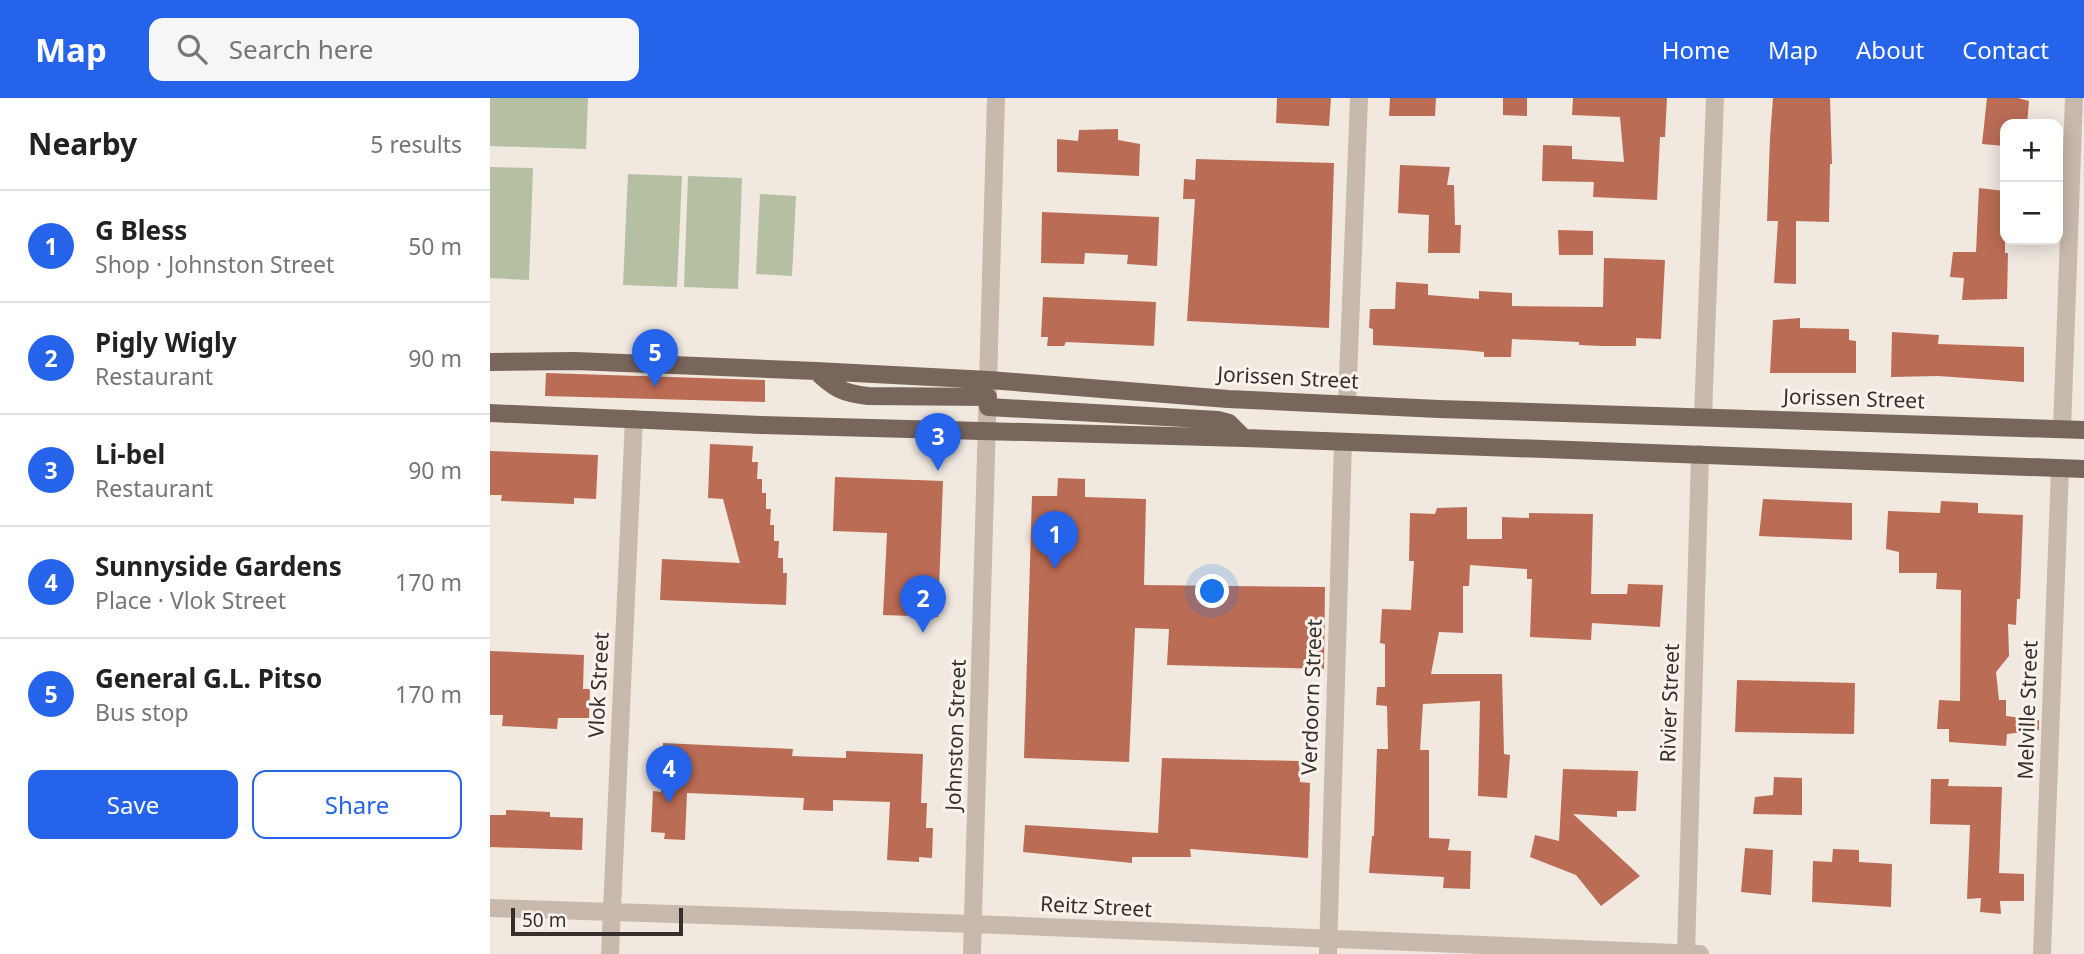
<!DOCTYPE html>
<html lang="en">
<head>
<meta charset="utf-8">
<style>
  :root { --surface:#fff; --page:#f6f6f6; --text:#222; --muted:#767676; --line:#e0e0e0; --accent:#2563eb }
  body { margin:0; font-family:"Noto Sans",sans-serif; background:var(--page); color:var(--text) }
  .controls { position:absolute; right:21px; top:21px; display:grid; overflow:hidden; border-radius:14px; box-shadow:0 4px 18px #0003 }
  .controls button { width:63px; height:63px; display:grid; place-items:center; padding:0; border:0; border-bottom:2px solid var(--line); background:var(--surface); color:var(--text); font:35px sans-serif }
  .scale { position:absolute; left:21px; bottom:18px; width:172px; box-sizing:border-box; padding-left:7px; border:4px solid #372f2b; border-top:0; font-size:19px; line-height:24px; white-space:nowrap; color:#372f2b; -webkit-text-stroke:5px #f9f3ec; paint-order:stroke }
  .you { position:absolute; left:723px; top:494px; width:24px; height:24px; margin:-18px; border:5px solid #fff; border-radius:50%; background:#1a73e8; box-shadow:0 0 0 10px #1a73e833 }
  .badge { display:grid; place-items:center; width:46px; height:46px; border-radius:50%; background:var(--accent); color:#fff; font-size:23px; font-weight:700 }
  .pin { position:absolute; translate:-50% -58px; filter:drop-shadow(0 2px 4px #0008) }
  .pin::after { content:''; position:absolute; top:37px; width:24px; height:21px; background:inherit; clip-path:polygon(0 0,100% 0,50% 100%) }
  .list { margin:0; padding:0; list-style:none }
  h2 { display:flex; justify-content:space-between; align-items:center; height:91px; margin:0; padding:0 28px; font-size:30px }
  h2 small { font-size:23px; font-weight:400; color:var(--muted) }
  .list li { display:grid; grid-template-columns:46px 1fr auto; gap:21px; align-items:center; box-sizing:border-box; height:112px; padding:0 28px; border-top:2px solid var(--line) }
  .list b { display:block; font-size:26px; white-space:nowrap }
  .list p { margin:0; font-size:23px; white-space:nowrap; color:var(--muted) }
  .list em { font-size:23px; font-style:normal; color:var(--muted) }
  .actions { display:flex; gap:14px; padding:21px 28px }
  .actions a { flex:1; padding:16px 0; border:2px solid var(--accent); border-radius:14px; text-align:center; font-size:24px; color:var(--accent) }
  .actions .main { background:var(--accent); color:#fff }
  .icon { flex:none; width:38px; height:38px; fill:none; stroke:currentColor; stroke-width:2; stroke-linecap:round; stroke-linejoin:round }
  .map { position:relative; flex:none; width:1594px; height:856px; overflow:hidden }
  header { display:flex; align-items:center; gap:42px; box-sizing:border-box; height:98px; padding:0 35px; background:var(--accent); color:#fff }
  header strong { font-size:33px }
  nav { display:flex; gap:38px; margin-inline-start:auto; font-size:24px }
  .search { width:490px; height:63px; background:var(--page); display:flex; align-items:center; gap:18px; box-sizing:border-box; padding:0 24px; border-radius:14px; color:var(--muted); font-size:26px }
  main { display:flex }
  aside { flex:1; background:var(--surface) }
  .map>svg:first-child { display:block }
  .green { fill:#b5bfa1 }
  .building { fill:#bb6c54 }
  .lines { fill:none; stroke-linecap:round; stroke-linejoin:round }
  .minor { stroke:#c8b9ad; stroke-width:18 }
  .primary { stroke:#78665d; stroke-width:18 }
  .labels { text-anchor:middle; stroke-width:6; stroke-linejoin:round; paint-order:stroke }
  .street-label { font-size:21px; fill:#372f2b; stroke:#f9f3ec }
</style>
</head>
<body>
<header>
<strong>Map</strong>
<div class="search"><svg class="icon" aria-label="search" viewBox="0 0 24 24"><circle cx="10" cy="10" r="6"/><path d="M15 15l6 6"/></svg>Search here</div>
<nav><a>Home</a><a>Map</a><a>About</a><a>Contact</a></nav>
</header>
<main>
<aside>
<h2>Nearby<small>5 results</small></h2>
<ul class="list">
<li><span class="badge">1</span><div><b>G Bless</b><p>Shop · Johnston Street</p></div><em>50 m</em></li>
<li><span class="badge">2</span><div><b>Pigly Wigly</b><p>Restaurant</p></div><em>90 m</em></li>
<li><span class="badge">3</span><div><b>Li-bel</b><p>Restaurant</p></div><em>90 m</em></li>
<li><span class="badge">4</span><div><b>Sunnyside Gardens</b><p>Place · Vlok Street</p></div><em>170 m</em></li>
<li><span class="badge">5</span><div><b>General G.L. Pitso</b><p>Bus stop</p></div><em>170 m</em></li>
</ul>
<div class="actions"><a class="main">Save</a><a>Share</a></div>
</aside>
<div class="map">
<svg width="1594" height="856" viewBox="0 0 1594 856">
  <rect width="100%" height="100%" fill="#f1e9e0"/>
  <path class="green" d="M 0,0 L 98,0 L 96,51 L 0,48 Z
    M 0,69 L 43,70 L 39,182 L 0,180 Z
    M 138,76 L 192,78 L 187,189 L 133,187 Z
    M 198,78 L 252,80 L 248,191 L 194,189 Z
    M 270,96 L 306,98 L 302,178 L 266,176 Z"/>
  <path class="building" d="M 787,0 L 841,0 L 839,28 L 786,25 Z
    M 900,0 L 946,0 L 945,18 L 899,18 Z
    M 1013,0 L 1037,0 L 1037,18 L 1013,17 Z
    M 1083,0 L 1177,0 L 1175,39 L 1170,39 L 1167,102 L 1103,99 L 1104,84 L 1052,83 L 1053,47 L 1082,48 L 1082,61 L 1134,64 L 1130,19 L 1082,17 Z
    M 1283,0 L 1340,0 L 1342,66 L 1340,66 L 1339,124 L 1306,123 L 1306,186 L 1284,185 L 1288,123 L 1277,123 L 1280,40 Z
    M 1497,0 L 1528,0 L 1539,3 L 1537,26 L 1515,26 L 1515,48 L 1492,46 Z
    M 628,31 L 628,42 L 650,46 L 649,78 L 567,74 L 567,41 L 588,43 L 589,32 Z
    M 706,61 L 844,65 L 839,230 L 697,223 L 705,101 L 693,101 L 694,81 L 705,82 Z
    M 910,67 L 960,69 L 957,87 L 964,87 L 965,127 L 971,127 L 970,155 L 938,155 L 939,117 L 908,115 Z
    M 1489,90 L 1515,93 L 1515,155 L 1518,155 L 1517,201 L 1472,202 L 1474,180 L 1460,179 L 1463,154 L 1486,154 Z
    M 552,114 L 669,119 L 667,168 L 637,166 L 638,157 L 595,155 L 594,166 L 551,165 Z
    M 1068,132 L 1103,133 L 1103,157 L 1069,157 Z
    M 1114,160 L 1175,162 L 1171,241 L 1146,240 L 1146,248 L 1111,248 L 1089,247 L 1089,244 L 1022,241 L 1021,259 L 994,259 L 994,254 L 973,252 L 883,247 L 883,231 L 879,230 L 880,211 L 905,211 L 906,184 L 938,186 L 938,197 L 989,201 L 989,193 L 1022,195 L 1022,208 L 1113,209 Z
    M 553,199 L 666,204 L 664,248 L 576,244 L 574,248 L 557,248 L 558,239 L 551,239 Z
    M 1310,220 L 1310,230 L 1359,231 L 1359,242 L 1366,243 L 1366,275 L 1280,275 L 1283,222 Z
    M 1402,234 L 1449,237 L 1448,246 L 1534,249 L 1534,284 L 1448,278 L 1401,279 Z
    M 56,275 L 275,282 L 275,304 L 55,298 Z
    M 220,346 L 263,348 L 262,364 L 268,364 L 267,381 L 272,381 L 272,395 L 276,395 L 276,411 L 281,411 L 280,427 L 284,427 L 284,443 L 289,443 L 288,460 L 293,460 L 293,475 L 297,475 L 296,507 L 170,502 L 172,461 L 250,465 L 233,401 L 218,400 Z
    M 0,353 L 108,357 L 106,401 L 84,400 L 84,406 L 11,403 L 12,397 L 0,397 Z
    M 345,379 L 453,383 L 448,519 L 393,517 L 397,435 L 343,433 Z
    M 568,380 L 595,381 L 595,399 L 656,401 L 654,487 L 835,489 L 834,571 L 677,567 L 679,531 L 645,530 L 639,664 L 534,660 L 542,398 L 567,398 Z
    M 1273,401 L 1362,405 L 1362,442 L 1269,438 Z
    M 1451,403 L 1488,405 L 1488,415 L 1533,417 L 1530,501 L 1527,501 L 1526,527 L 1518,526 L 1519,558 L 1506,574 L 1509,602 L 1516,602 L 1516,618 L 1549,622 L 1549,632 L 1517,636 L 1516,648 L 1459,644 L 1459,631 L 1447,631 L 1449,602 L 1470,603 L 1471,492 L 1446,491 L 1447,475 L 1409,475 L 1409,454 L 1396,451 L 1398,413 L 1450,415 Z
    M 977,409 L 977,441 L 1012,441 L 1012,419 L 1039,420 L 1039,415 L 1103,416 L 1101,496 L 1137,496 L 1138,486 L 1173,487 L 1170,529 L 1102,525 L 1101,542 L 1040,539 L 1042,481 L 1037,481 L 1037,471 L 980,467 L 979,488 L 973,488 L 973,535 L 949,534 L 941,576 L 1012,576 L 1014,656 L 1020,657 L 1017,700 L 988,698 L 990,603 L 933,606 L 930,652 L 939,652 L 939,740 L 960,741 L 958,752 L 981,753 L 980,791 L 953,790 L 954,779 L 879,775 L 882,738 L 884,738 L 887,651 L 898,651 L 897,608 L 886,607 L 887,589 L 895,589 L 895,546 L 890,545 L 892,511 L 921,512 L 924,463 L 919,463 L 920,415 L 945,416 L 947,410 Z
    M 0,553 L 94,557 L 93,591 L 100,591 L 99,620 L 68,620 L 67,631 L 12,628 L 13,617 L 0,617 Z
    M 1247,582 L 1365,585 L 1364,636 L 1245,634 Z
    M 173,645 L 303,651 L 302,658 L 356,660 L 356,653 L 433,656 L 431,705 L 437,705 L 436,730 L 443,730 L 442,760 L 429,759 L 429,764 L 397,762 L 400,704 L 343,702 L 343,713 L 313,712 L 314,700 L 197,695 L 195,742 L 174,741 L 175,735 L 161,734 L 163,693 L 171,694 Z
    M 672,660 L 809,663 L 810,684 L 820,685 L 818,760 L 700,751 L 701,759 L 642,759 L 642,765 L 533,754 L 535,727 L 668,735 Z
    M 1073,671 L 1148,673 L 1146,713 L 1127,713 L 1127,719 L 1083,716 L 1150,778 L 1111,808 L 1086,777 L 1040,759 L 1045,737 L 1069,743 Z
    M 1284,679 L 1312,680 L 1312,717 L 1263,716 L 1265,699 L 1283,697 Z
    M 1441,681 L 1459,681 L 1458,688 L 1512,689 L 1509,775 L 1534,776 L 1534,803 L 1510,803 L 1511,816 L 1490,814 L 1491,800 L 1477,801 L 1480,727 L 1440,726 Z
    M 16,712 L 60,714 L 60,719 L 93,720 L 92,752 L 0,749 L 0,717 L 16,717 Z
    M 1255,750 L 1283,752 L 1281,797 L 1251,794 Z
    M 1343,751 L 1369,752 L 1369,764 L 1402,766 L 1401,809 L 1322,804 L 1323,763 L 1342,764 Z"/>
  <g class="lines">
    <path class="minor" d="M 857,306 L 869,0
      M 1213,318 L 1225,0
      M 1572,331 L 1584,0
      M 0,810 L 483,826 L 1210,856
      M 120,856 L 144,321
      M 482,856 L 506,0
      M 838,856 L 853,344
      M 1196,856 L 1210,356
      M 1552,856 L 1570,370"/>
    <path class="primary" d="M 0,264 L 85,263 L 326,273 L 499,282 L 738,301 L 949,311 L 1594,332
      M 326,273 C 344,291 353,295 378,298 L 498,299
      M 498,309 L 728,322 L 739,325 L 754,340
      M 0,315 L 271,327 L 754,340 L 1594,371"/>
  </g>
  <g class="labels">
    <g class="street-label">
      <text transform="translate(798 280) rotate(3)" y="7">Jorissen Street</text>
      <text transform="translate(1364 301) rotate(2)" y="7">Jorissen Street</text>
      <text transform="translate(109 587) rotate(-87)" y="7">Vlok Street</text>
      <text transform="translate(822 599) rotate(-88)" y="7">Verdoorn Street</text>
      <text transform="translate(1180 605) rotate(-88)" y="7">Rivier Street</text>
      <text transform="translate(1538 612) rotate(-88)" y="7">Melville Street</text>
      <text transform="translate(466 637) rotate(-88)" y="7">Johnston Street</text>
      <text transform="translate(606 809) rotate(3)" y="7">Reitz Street</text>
    </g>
  </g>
</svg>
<div class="controls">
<button>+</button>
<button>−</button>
</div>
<div class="scale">50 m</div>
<div class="you"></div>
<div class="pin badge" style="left:565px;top:471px">1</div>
<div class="pin badge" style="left:433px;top:535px">2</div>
<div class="pin badge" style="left:448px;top:373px">3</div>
<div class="pin badge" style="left:179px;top:705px">4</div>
<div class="pin badge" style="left:165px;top:289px">5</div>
</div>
</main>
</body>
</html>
